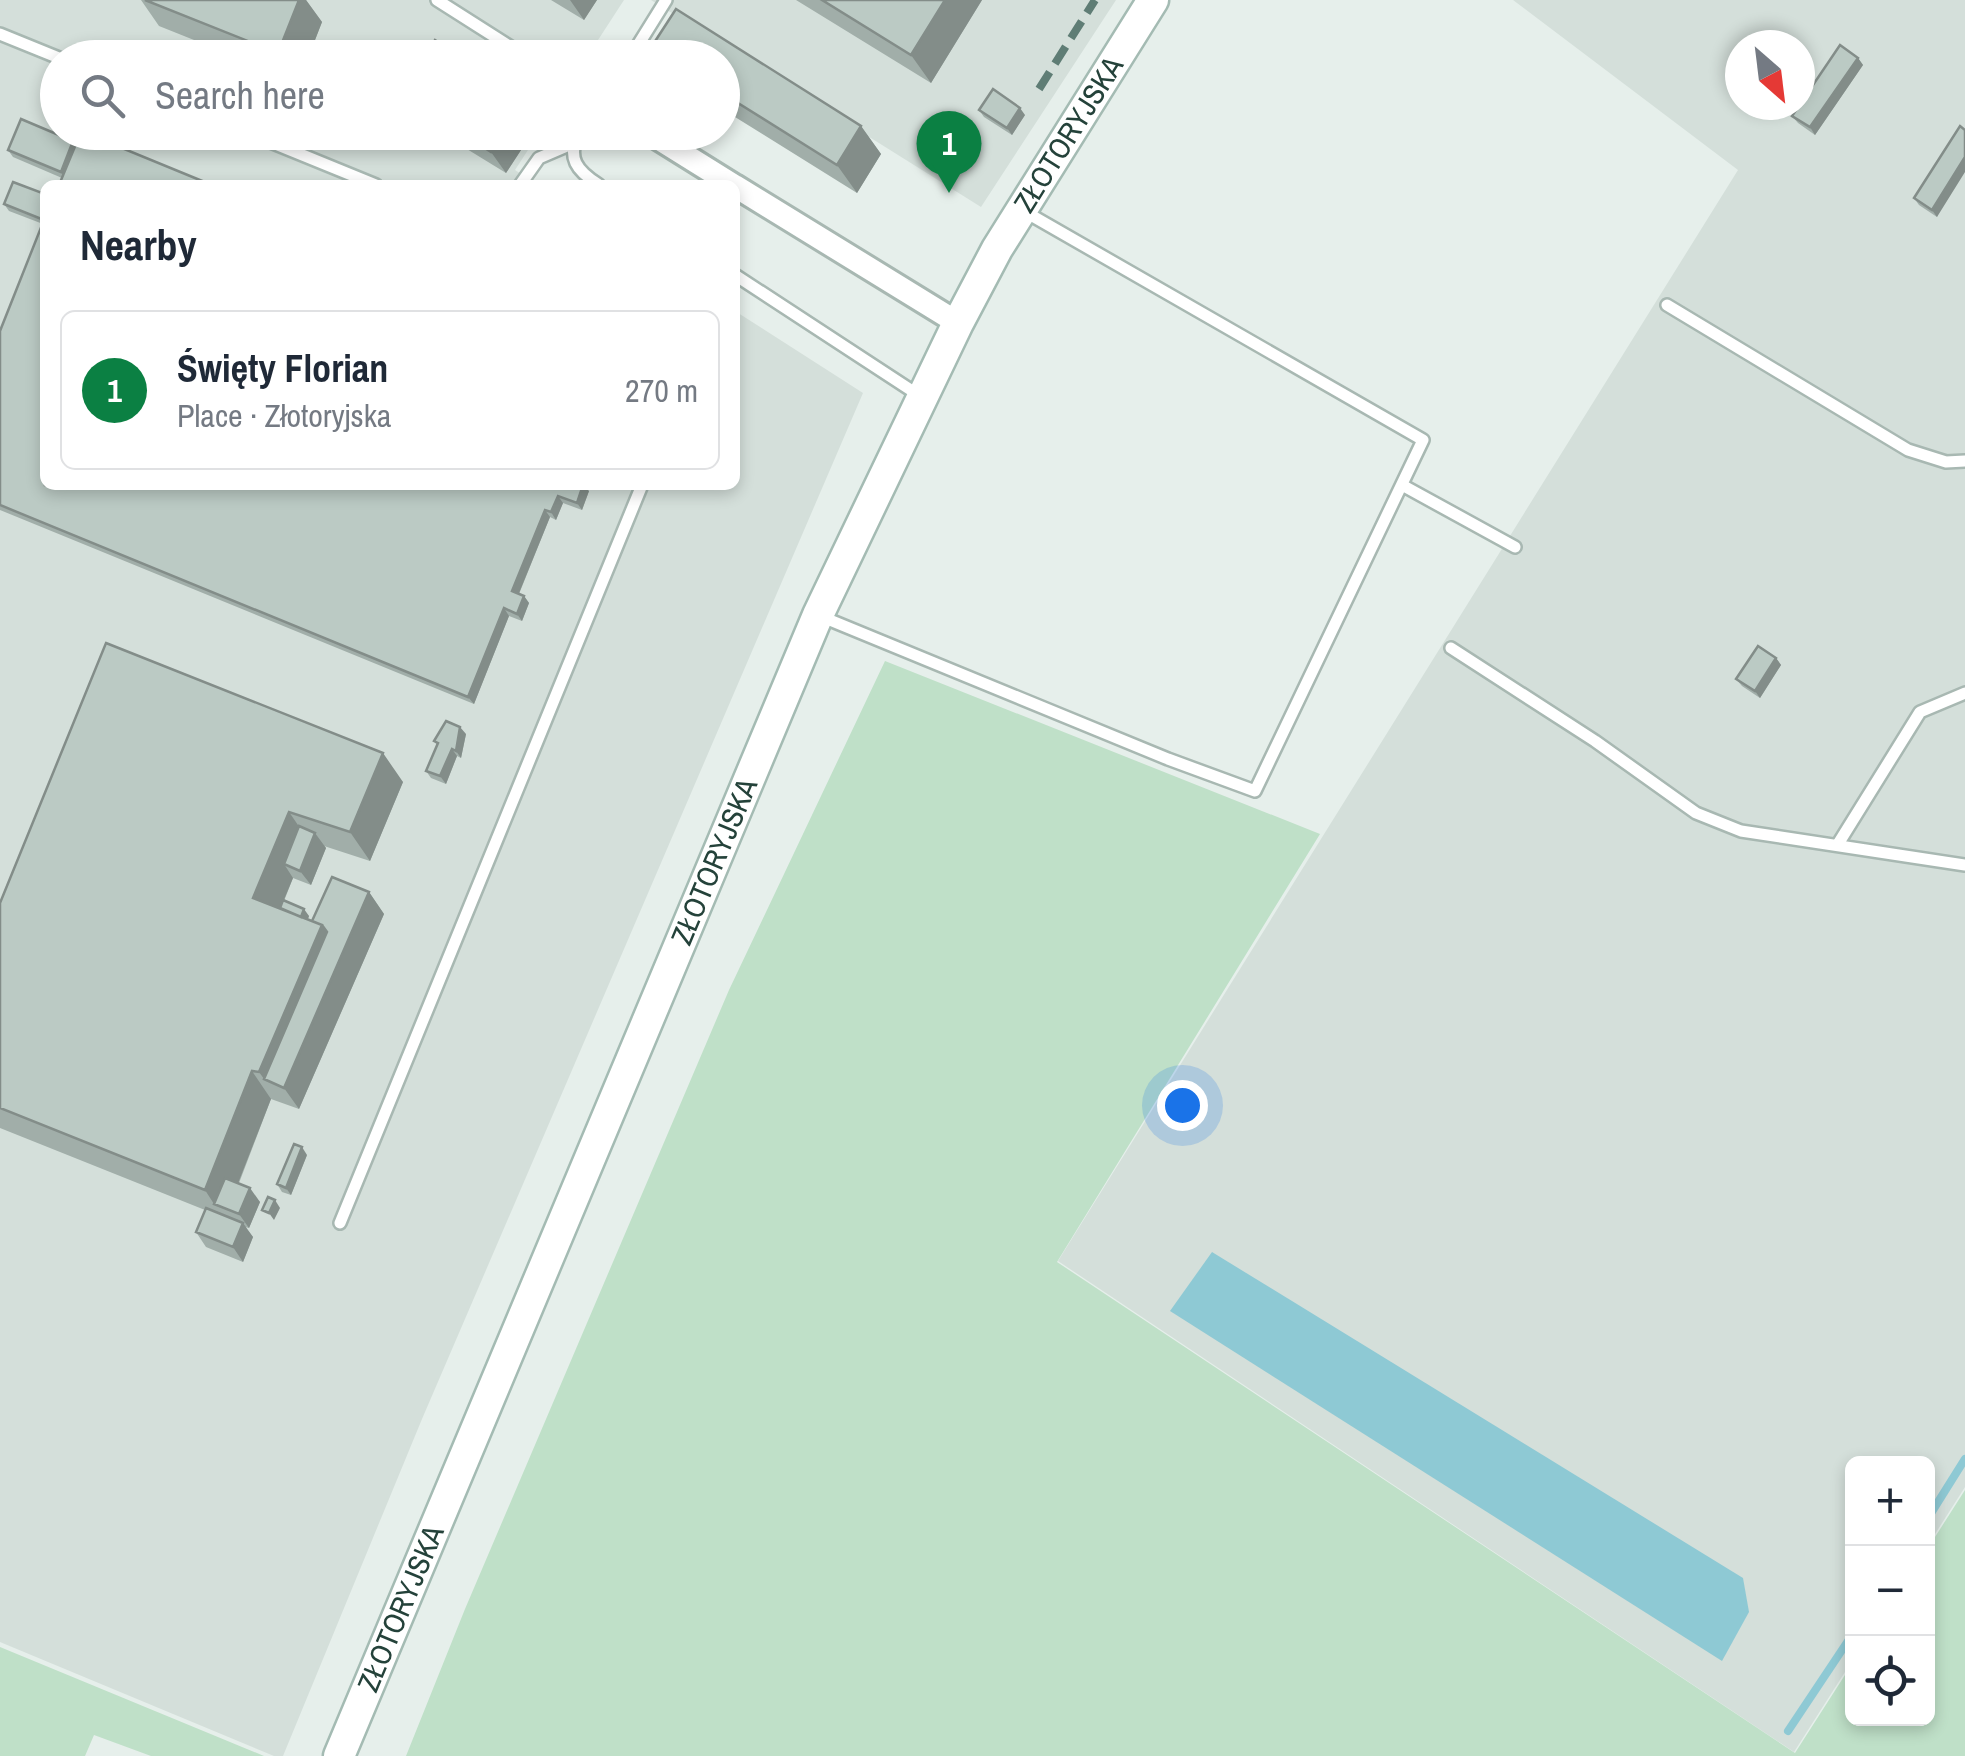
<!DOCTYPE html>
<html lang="en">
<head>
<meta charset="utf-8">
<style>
  :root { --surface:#fff; --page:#f2f2f3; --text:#1f2937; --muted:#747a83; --line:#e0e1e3; --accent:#0b8043 }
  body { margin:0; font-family:"Archivo Narrow",sans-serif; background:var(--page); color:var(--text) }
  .controls { position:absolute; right:30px; bottom:30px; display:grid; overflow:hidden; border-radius:15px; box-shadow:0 5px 15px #0003 }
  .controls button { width:90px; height:90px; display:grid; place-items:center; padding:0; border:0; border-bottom:2px solid var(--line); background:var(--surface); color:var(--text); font:50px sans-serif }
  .compass { position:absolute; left:1725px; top:30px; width:90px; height:90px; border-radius:50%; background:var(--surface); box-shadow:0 5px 15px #0003; rotate:152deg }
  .you { position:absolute; left:1182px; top:1105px; width:35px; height:35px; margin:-25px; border:8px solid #fff; border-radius:50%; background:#1a73e8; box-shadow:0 0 0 15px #1a73e833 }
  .badge { display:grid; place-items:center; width:65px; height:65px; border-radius:50%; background:var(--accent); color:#fff; font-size:32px; font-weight:700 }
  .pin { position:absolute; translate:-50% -82px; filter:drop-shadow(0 2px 5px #0008) }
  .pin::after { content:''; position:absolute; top:52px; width:35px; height:30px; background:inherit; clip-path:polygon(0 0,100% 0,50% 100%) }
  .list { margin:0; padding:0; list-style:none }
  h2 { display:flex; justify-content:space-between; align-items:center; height:130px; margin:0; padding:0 40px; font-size:42px }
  h2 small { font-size:32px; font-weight:400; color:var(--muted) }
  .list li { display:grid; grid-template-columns:65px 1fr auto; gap:30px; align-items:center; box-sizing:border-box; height:160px; margin:0 20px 20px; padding:0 20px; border:2px solid var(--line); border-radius:15px }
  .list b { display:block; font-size:38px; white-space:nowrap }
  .list p { margin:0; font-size:32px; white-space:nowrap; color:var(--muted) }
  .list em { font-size:32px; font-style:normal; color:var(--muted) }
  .icon { flex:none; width:55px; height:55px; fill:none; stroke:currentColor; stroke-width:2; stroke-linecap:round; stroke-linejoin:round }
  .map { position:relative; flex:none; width:1965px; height:1756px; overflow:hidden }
  .search { position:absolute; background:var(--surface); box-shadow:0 5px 15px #0003; left:40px; top:40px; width:700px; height:110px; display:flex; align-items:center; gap:25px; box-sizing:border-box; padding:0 35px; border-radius:55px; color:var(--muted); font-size:38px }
  .panel { position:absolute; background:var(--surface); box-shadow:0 5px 15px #0003; left:40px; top:180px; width:700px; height:310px; border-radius:15px }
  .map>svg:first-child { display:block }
  .built { fill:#d4dfda; fill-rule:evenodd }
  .green { fill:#bfe0c8 }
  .water { fill:#8ec9d4 }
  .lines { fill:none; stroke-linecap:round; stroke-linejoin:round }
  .stream { stroke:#8ec9d4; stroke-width:8 }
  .lane-casing { stroke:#a8b8b2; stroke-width:16 }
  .street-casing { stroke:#a8b8b2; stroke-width:28 }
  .secondary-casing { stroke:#a4bbb3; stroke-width:35 }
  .lane { stroke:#fff; stroke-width:11 }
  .street { stroke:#fff; stroke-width:22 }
  .secondary { stroke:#fff; stroke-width:30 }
  .rail { stroke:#5f7d75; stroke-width:8; stroke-dasharray:20 10; stroke-linecap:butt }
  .wall { fill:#a1aea9 }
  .shaded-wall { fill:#838d89 }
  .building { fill:#bbcac4; stroke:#838d89; stroke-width:2.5 }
  .labels { text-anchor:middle; stroke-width:9; stroke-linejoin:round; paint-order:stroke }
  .street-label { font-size:30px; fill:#24423a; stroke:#f7fbf9 }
</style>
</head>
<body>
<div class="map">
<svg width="1965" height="1756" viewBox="0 0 1965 1756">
  <rect width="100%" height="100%" fill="#e6efeb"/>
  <path class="built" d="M 0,0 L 624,0 L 587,57 L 58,58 L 58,132 L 539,133 L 515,170 L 538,185 L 45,185 L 45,485 L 735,485 L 735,311 L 863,393 L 422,1419 L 283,1756 L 274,1756 L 0,1642 Z
    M 651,0 L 1116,0 L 981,207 Z
    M 1513,0 L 1965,0 L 1965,1487 L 1928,1545 L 1928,1464 L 1852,1464 L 1852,1661 L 1794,1752 L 1058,1261 L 1738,170 ZM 1740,45 L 1800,45 L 1800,105 L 1740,105 Z"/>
  <path class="green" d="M 885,661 L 1320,834 L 1057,1262 L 1795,1753 L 1852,1664 L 1852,1718 L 1928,1718 L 1928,1548 L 1965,1490 L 1965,1756 L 406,1756 L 465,1609 L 729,990 Z
    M 0,1647 L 264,1756 L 151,1756 L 94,1735 L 85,1756 L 0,1756 Z"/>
  <path class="water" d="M 1212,1252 L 1743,1578 L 1749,1612 L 1722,1661 L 1170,1311 Z"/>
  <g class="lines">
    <path class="stream" d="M 1928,1518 L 1965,1459
      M 1788,1731 L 1852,1635"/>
    <defs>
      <path id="lane" d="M 437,0 L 528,58
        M 0,34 L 59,58
        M 630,58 L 666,0
        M 246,132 L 376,185
        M 579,132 C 566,158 577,171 599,185
        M 520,185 L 539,158 L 574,143
        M 735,275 L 920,396
        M 1667,305 L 1908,450 L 1946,462 L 1965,461
        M 1402,485 L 1515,547
        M 820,616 L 1168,759 L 1255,791 L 1423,440 L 1022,210
        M 1451,648 L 1595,741 L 1696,813 L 1741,831 L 1965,865
        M 1838,844 L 1920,712 L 1965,693
        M 340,1223 L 642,485"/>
      <path id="street" d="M 648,132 L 733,185
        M 735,186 L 958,323"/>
      <g id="secondary">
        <path id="s1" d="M 339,1756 L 818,615 L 958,323 L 997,249 L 1153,0"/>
      </g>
    </defs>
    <use href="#lane" class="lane-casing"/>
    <use href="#street" class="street-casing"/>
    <use href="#secondary" class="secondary-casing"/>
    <use href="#lane" class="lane"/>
    <use href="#street" class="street"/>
    <use href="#secondary" class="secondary"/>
    <path class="rail" d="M 1039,89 L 1095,0"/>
  </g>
  <path class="wall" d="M 141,0 L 306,0 L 322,22 L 308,58 L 239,58 L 159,26 Z
    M 551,0 L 597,0 L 584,20 Z
    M 796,0 L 982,0 L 931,83 Z
    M 676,9 L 861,126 L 881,154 L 857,193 L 735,117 L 726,130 L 722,128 L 722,58 L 660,58 L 652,46 Z
    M 1858,58 L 1863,65 L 1815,135 L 1798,123 L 1792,116 Z
    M 979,110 L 1025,115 L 1012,135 L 984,117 Z
    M 1960,126 L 1937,217 L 1919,205 L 1914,198 Z
    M 427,132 L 450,132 L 444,143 Z
    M 451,132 L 513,132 L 523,147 L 506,173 L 462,146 L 454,135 Z
    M 76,145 L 62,178 L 13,157 L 8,150 Z
    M 45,194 L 589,491 L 582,510 L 563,503 L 556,520 L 550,517 L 519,594 L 524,596 L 529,603 L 522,621 L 509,616 L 474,704 L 0,510 L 0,331 L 43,224 L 9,211 L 4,204 Z
    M 106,643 L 403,782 L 370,861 L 324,846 L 326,848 L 311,885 L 293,878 L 284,901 L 309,916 L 308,919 L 312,921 L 369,892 L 384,914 L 299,1109 L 271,1099 L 239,1183 L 260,1202 L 249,1228 L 245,1227 L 253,1237 L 243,1262 L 206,1247 L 196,1232 L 205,1210 L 0,1128 L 0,903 Z
    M 1776,658 L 1781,665 L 1760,698 L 1742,686 L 1736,679 Z
    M 466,734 L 461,758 L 457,756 L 446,784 L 431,778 L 426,771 L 437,745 L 434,741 Z
    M 307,1155 L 291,1195 L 282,1192 L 277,1184 Z"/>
  <path class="shaded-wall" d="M 299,0 L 306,0 L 322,22 L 308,58 L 282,58 L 278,53 Z
    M 570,0 L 597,0 L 584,20 Z
    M 945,0 L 982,0 L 931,83 L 911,55 Z
    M 1858,58 L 1863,65 L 1815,135 L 1810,127 Z
    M 722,99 L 735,117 L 726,130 L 722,125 Z
    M 1020,108 L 1025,115 L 1012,135 L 1007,128 Z
    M 861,126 L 881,154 L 857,193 L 837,165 Z
    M 437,132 L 450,132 L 444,143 Z
    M 503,132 L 513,132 L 523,147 L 506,173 L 491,152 Z
    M 73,141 L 78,148 L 66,179 L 61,172 Z
    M 1965,157 L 1965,172 L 1937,217 L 1932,210 Z
    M 583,485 L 589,491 L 582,510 L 577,503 Z
    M 558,496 L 563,503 L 556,520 L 551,512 Z
    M 545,510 L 550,517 L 517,598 L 512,591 Z
    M 524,596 L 529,603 L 522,621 L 517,614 Z
    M 504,608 L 509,616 L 474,704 L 468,697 Z
    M 1776,658 L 1781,665 L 1760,698 L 1755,691 Z
    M 460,727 L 466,734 L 461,758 L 456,751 Z
    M 452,749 L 457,756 L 446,784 L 440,776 Z
    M 383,753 L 403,782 L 370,861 L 350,832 Z
    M 289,812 L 309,841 L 284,864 L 293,878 L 273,926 L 253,898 Z
    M 315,833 L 326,848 L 311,885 L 300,871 Z
    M 369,892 L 384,914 L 299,1109 L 284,1088 L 264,1079 L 259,1072 L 322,925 Z
    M 304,909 L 309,916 L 301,937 L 296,929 Z
    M 252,1071 L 271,1099 L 228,1209 L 214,1204 L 205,1190 Z
    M 302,1147 L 307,1155 L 291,1195 L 286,1188 Z
    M 250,1188 L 260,1202 L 249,1228 L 239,1214 Z
    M 275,1200 L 280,1208 L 274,1220 L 269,1213 Z
    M 243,1223 L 253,1237 L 243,1262 L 233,1247 Z"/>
  <path class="building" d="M 145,0 L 299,0 L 278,53 Z
    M 822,0 L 945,0 L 911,55 Z
    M 676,9 L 861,126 L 837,165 L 722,93 L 722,58 L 670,58 L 652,46 Z
    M 435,40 L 463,58 L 424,58 Z
    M 1840,45 L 1858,58 L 1810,127 L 1792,116 Z
    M 993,89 L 1020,108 L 1007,128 L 979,110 Z
    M 21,119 L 73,141 L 61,172 L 8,150 Z
    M 1960,126 L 1965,130 L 1965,157 L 1932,210 L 1914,198 Z
    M 81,132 L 83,132 L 212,185 L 59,185 Z
    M 460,132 L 503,132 L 491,152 Z
    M 13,182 L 45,194 L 45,485 L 583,485 L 577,503 L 558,496 L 551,512 L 545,510 L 512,591 L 524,596 L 517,614 L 504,608 L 468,697 L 0,505 L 0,331 L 44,220 L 4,204 Z
    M 106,643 L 383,753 L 350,832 L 289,812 L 253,898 L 322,925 L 259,1072 L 252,1071 L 205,1190 L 0,1108 L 0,903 Z
    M 1758,646 L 1776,658 L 1755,691 L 1736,679 Z
    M 446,721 L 460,727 L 456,751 L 452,749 L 440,776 L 426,771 L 438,743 L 434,741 Z
    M 299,826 L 315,833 L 300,871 L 284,864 Z
    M 332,877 L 369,892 L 284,1088 L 264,1079 L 327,932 L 322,925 L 312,921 Z
    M 283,900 L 304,909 L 301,917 L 280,908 Z
    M 294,1144 L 302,1147 L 286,1188 L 277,1184 Z
    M 225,1178 L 250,1188 L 239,1214 L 214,1204 Z
    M 268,1197 L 275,1200 L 269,1213 L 262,1210 Z
    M 206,1208 L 243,1223 L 233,1247 L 196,1232 Z"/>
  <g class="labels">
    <g class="street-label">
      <text dy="10" stroke="none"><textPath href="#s1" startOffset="1780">ZŁOTORYJSKA</textPath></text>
      <text dy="10" stroke="none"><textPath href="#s1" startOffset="970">ZŁOTORYJSKA</textPath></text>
      <text dy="10" stroke="none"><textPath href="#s1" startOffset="160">ZŁOTORYJSKA</textPath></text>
    </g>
  </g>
</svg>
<div class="controls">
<button>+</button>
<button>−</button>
<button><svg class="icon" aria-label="locate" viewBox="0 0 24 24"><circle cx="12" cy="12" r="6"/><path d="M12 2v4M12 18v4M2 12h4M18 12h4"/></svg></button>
</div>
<svg class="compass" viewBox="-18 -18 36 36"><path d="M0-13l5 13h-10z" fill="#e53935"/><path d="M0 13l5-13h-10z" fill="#747a83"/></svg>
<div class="you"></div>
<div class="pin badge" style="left:949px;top:193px">1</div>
<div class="search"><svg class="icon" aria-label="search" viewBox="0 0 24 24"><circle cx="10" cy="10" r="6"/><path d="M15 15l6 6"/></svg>Search here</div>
<section class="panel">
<h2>Nearby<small></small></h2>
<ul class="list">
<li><span class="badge">1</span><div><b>Święty Florian</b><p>Place · Złotoryjska</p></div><em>270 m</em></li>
</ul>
</section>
</div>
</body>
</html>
